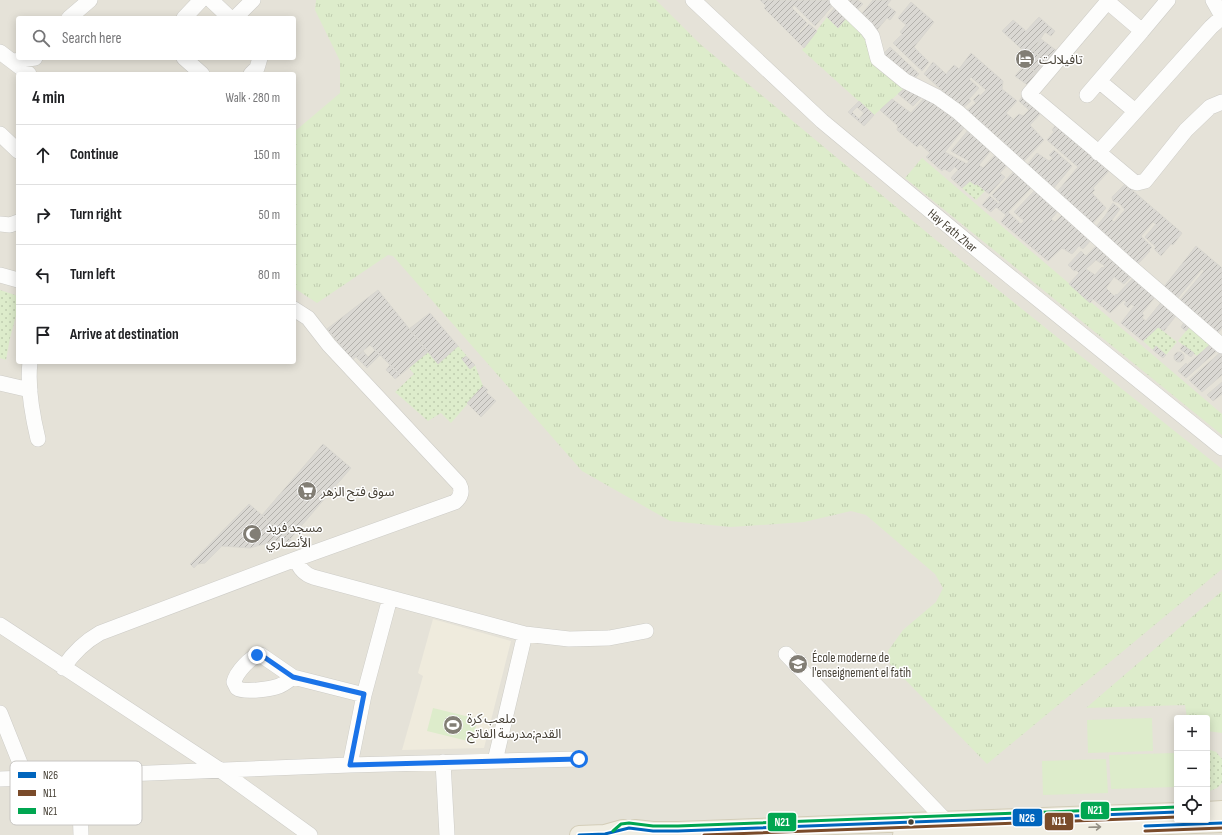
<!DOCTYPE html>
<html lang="en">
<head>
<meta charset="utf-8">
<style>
  :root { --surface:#fff; --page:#f6f6f6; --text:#202124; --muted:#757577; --line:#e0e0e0 }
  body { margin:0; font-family:"Sofia Sans Condensed","Noto Sans Arabic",sans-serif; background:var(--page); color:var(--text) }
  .controls { position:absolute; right:12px; bottom:12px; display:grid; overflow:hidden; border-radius:4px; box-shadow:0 2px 10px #0003 }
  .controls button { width:36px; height:36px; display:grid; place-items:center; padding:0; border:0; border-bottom:1px solid var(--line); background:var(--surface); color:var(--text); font:20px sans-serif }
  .stop { position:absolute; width:12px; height:12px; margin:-9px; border:3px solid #1a73e8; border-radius:50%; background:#fff }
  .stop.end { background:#1a73e8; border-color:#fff; box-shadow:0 1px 4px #0008 }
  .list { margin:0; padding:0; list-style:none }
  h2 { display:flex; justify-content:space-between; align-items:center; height:52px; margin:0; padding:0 16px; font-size:17px }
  h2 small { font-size:13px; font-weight:400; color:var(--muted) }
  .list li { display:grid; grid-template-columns:26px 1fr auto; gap:12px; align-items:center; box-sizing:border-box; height:60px; padding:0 16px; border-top:1px solid var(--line) }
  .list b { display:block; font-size:15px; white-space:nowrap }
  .list em { font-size:13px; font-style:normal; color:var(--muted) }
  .icon { flex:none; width:22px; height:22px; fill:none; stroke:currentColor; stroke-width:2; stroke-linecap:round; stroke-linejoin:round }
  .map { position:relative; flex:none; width:1222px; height:835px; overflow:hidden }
  .search { position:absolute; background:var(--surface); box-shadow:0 2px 10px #0003; left:16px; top:16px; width:280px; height:44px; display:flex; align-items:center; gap:10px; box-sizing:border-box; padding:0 14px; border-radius:4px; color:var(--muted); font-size:15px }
  .panel { position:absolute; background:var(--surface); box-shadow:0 2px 10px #0003; left:16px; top:72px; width:280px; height:292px; border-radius:4px }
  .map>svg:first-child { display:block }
  .residential { fill:#e5e2d8; fill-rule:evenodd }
  .education { fill:#efebdd }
  .grass { fill:url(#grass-tufts) }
  .park { fill:url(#park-dots) }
  .pitch { fill:#ddeccb }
  .building { fill:url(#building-hatch); stroke:#d9d7d0; fill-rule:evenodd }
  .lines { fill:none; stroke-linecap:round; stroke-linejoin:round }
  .minor-casing { stroke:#cdccc7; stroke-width:16 }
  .major-casing { stroke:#d3cdb8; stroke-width:20 }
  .minor { stroke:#fdfdfc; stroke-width:15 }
  .major { stroke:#f1eee3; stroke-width:18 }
  .bus-1-casing { stroke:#fff; stroke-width:6 }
  .bus-2-casing { stroke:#fff; stroke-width:6 }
  .bus-3-casing { stroke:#fff; stroke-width:6 }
  .bus-1 { stroke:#0065bd; stroke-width:3 }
  .bus-2 { stroke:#7a4b2a; stroke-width:3 }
  .bus-3 { stroke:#00a651; stroke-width:3 }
  .oneway { stroke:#948f84 }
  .route { stroke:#1a73e8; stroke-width:5 }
  .bus-dot { fill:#474136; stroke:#fff; stroke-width:1.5 }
  .labels { text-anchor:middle; stroke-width:3; stroke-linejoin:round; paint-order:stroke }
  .poi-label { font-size:13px; fill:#474136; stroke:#fff; text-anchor:start }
  .street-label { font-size:13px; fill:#474136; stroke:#fff }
  .key { fill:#fff; stroke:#c8c6c3; stroke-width:1 }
  .key-label { font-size:11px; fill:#474136 }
  .line-badge { stroke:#fff; stroke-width:1.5 }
  .badge-label { font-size:11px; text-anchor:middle; font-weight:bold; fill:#fff }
</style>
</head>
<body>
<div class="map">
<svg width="1222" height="835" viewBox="0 0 1222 835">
  <defs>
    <pattern id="grass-tufts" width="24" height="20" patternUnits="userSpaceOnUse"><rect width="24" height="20" fill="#ddeccb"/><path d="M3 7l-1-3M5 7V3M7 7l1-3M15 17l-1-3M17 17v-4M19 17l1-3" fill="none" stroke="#bfccaf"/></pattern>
    <pattern id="park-dots" width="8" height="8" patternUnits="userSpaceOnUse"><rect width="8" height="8" fill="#ddeccb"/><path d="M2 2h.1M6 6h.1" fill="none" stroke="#bfccaf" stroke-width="1.8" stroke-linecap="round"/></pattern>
    <pattern id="building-hatch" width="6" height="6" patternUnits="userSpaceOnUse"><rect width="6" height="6" fill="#dad8d3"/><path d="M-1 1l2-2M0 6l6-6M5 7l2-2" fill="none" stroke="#b3b1ac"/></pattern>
  </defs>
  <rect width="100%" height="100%" fill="#f1f0eb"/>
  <path class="residential" d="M 0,0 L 1222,0 L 1222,835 L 0,835 ZM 18,18 L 294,18 L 294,58 L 18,58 ZM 18,74 L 294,74 L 294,362 L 18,362 ZM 1177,718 L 1207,718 L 1207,820 L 1177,820 Z"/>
  <path class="education" d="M 433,619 L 511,641 L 484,748 L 402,750 L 423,676 L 418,673 Z"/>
  <path class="grass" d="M 316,0 L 656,0 L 700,44 L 937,241 L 1222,469 L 1222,569 L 987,764 L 890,664 L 888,651 L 903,630 L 936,602 L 943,588 L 935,574 L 866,515 L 851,511 L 804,522 L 731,527 L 670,521 L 582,471 L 393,256 L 388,255 L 317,303 L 294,288 L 294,132 L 340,93 L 340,61 L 315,10 Z
    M 827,17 L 847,17 L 907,86 L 874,115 L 802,50 Z
    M 922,158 L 1222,414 L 1222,435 L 905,178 Z
    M 1222,591 L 1222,733 L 1207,731 L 1207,718 L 1187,718 L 1185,705 L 1086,708 Z"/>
  <path class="park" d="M 970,181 L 975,185 L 977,184 L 985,191 L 976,200 L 962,188 Z
    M 0,290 L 18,296 L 18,308 L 10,338 L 6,360 L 0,358 Z
    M 1191,325 L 1212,343 L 1197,356 L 1178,341 Z
    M 1158,327 L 1177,342 L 1166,355 L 1156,347 L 1153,350 L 1143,341 Z
    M 458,346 L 475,365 L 483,386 L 451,423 L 441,413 L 428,421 L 395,392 L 414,374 L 409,368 L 428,352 L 438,363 Z
    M 1207,749 L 1216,752 L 1222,759 L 1222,783 L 1217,788 L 1207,792 Z"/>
  <path class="pitch" d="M 433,708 L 478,719 L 472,742 L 427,731 Z
    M 1152,718 L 1153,751 L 1088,753 L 1087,720 Z
    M 1174,753 L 1175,787 L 1111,789 L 1109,755 Z
    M 1106,759 L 1108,793 L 1043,795 L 1042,761 Z"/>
  <path class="building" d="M 760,0 L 830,0 L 834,4 L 815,26 L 794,5 L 792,8 L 807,23 L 799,32 L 800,33 L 809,24 L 817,31 L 804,48 L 764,8 L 766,6 Z
    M 845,0 L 858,0 L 863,4 L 856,11 Z
    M 873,0 L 891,0 L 887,5 L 896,12 L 890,20 L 887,18 L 876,31 L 860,16 Z
    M 911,2 L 934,22 L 914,47 L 929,62 L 922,71 L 893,43 L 902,34 L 900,32 L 906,25 L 898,18 Z
    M 836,6 L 847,17 L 838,28 L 827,17 Z
    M 1039,17 L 1049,26 L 1029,56 L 1002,31 L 1013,20 L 1026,31 Z
    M 1049,26 L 1055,31 L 1051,36 L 1045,32 Z
    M 1041,39 L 1057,51 L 1048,62 L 1033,51 Z
    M 890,47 L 919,74 L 912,81 L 883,54 Z
    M 1033,51 L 1048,62 L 1038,74 L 1025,64 Z
    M 971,53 L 1003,81 L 1002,89 L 1017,101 L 1006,113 L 1013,119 L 995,137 L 966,111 L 976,103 L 973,100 L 979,94 L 980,96 L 986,90 L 971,77 L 969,79 L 979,88 L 969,99 L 971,101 L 963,108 L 958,105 L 924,74 L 933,62 L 946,74 L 954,65 L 959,69 Z
    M 1025,64 L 1038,74 L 1029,86 L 1015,76 Z
    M 907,86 L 924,95 L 913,106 L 898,94 Z
    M 926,96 L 967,124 L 945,152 L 967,164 L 969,161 L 951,151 L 969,129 L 992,149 L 979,165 L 983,168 L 997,153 L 1009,163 L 1000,173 L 1005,177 L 989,194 L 977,184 L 975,185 L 970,181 L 962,188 L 951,178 L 958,170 L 955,167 L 950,172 L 944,169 L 942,171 L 926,157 L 930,153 L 920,144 L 917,147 L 897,130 L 898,126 L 880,110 L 892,99 L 911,113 Z
    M 1022,97 L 1041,113 L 1030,125 L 1044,140 L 1024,161 L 995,137 L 1019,114 L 1023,116 L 1029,110 L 1019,101 Z
    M 859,101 L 874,115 L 864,126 L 848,112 ZM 857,107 L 864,113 L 859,119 L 852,112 Z
    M 1056,125 L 1109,171 L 1093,188 L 1095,190 L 1092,193 L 1106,208 L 1092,224 L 1056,193 L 1078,167 L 1047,140 L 1054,132 L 1052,130 Z
    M 1054,150 L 1072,166 L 1053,189 L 1028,164 L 1037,153 L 1049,161 L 1053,158 L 1049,155 Z
    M 1015,170 L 1033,186 L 1008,212 L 1021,224 L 1024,221 L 1014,212 L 1036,189 L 1059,210 L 1051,219 L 1055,222 L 1064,213 L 1092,239 L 1083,249 L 1079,246 L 1072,254 L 1062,248 L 1048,261 L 1001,222 L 1006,215 L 996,207 L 991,212 L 982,205 L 990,196 L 999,204 L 1000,203 L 992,195 Z
    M 1125,184 L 1182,233 L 1173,245 L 1171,244 L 1161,256 L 1154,249 L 1156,247 L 1145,237 L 1156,224 L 1153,222 L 1141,236 L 1152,247 L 1149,250 L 1150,251 L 1138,264 L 1096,227 L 1105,216 L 1113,203 L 1120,209 L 1112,220 L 1114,222 L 1125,210 L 1119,203 L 1113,201 L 1112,197 Z
    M 1097,245 L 1132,276 L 1124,284 L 1114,277 L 1106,288 L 1114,296 L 1116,294 L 1117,295 L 1133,278 L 1155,297 L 1142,313 L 1144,315 L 1142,318 L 1146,321 L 1163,300 L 1178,313 L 1164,331 L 1158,327 L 1143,341 L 1121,323 L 1134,306 L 1131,304 L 1128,308 L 1124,304 L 1126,302 L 1124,300 L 1110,313 L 1093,299 L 1090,303 L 1069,284 L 1079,273 L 1076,270 L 1074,271 L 1068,265 L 1081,251 L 1086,256 ZM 1096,260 L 1105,266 L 1103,268 L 1102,267 L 1095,275 L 1086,269 Z
    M 1196,246 L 1222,268 L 1222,328 L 1218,333 L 1179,301 L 1204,271 L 1202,269 L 1177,299 L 1163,288 Z
    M 378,290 L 428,352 L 400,375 L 370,345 L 352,360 L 327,329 Z
    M 430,313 L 458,346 L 438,364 L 409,329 Z
    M 1185,321 L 1191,325 L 1186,331 L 1181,327 Z
    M 1212,343 L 1219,349 L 1186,378 L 1178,371 L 1186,363 L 1187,365 Z
    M 1183,345 L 1194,353 L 1191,357 L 1180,349 Z
    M 1156,346 L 1166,355 L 1163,358 L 1153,350 Z
    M 375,350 L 380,355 L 367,368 L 356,357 L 363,351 L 368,357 Z
    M 1222,351 L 1222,375 L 1202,392 L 1189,380 Z
    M1174 357a5 5 0 1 1 10 0a5 5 0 1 1-10 0Z
    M 466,356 L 475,365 L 470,369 L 462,359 Z
    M 390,365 L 400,375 L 395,379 L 386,370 Z
    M 1222,382 L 1222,394 L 1213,401 L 1207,395 Z
    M 483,386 L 488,390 L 486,392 L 496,401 L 481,417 L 467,403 Z
    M 323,444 L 351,468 L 290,539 L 262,515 Z
    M 249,504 L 291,540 L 286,546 L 278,540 L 250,548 L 222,546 L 205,563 L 198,564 L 194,568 L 190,564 Z"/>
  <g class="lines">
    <defs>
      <path id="minor" d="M 211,0 L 230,18
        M 693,0 L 822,121 L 987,258 L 1222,448
        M 837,0 L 867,29 L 872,36 L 878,59 L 905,81 L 937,97 L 958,112 L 1126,263 L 1222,346
        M 1109,0 L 1029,94 L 1134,182 L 1137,183 L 1145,181 L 1186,130 L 1210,107 L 1222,102
        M 1213,0 L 1222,16
        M 1108,2 L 1142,31 L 1099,81 L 1135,111
        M 69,18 L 90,0
        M 184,18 L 201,0
        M 235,18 L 253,0
        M 1142,31 L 1168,0
        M 0,52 L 29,74
        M 184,58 L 202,74
        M 14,61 L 35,58
        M 251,74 L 257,68 L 260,58
        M 1087,95 L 1099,81
        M 0,134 L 18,151
        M 1098,153 L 1211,27 L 1222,17
        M 0,224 L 10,225 L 18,222
        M 0,275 L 18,280
        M 30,362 C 27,387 32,414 38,439
        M 0,383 L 30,390
        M 296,559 C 299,568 304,574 313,577 L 525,634 L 569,639 L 609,638 L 646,631
        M 0,625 L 220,770 L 310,835
        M 786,654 L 945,820
        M 63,668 C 73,653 84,642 100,633 L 296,559 L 455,502 C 461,497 463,491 459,484 L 329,345 L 308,318 L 294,309
        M 293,677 C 289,680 284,684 279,686 C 271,689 244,693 237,688 L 234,682 C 236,673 251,655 261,655 L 293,677 L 364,695
        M 0,713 L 26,778
        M 495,761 L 525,634
        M 443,762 L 447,835
        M 350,765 L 364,695 L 390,598
        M 79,776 L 81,835
        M 0,779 L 350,765 L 579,759"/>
      <path id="major" d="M 1207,811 L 1222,810
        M 635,829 L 653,831 L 678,831 L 1177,812
        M 579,835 L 605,834 L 623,829
        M 902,835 L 1222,823"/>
    </defs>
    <use href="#minor" class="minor-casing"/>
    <use href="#major" class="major-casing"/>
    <use href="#minor" class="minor"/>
    <use href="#major" class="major"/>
    <defs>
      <path id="bus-1" d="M 1145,826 L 1222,823
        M 579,835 L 605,834 L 629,828 L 653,831 L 678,831 L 1177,812"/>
      <path id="bus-2" d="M 1145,831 L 1222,828
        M 704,835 L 1177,817"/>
      <path id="bus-3" d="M 613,831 L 621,824 L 629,823 L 653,826 L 678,826 L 1177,807"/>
    </defs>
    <use href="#bus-1" class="bus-1-casing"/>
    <use href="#bus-2" class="bus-2-casing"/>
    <use href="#bus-3" class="bus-3-casing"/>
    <use href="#bus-1" class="bus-1"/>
    <use href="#bus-2" class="bus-2"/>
    <use href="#bus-3" class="bus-3"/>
  </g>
  <defs><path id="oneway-shaft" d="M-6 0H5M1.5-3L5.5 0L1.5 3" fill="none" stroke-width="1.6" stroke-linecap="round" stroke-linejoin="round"/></defs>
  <use class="oneway" href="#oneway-shaft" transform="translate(1095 827) rotate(-2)"/>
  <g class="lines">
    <path class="route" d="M 257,655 L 260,654 L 264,657 L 293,677 L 364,694 L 350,765 L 579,759"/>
  </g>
  <defs>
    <symbol id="hotel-disc" viewBox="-11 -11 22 22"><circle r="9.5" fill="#827e75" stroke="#fff"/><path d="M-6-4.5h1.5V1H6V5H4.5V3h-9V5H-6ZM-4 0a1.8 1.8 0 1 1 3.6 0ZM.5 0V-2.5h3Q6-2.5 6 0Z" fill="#fff"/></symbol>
    <symbol id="supermarket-disc" viewBox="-11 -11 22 22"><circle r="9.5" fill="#827e75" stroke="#fff"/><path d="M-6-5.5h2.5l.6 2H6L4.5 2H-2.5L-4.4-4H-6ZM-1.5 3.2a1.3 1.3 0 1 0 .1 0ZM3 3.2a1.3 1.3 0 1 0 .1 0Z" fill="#fff"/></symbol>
    <symbol id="mosque-disc" viewBox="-11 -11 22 22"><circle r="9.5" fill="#827e75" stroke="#fff"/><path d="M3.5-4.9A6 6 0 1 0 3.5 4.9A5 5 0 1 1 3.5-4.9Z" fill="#fff"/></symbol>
    <symbol id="school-disc" viewBox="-11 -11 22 22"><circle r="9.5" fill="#827e75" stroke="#fff"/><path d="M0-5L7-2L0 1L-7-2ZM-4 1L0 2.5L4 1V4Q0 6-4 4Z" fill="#fff"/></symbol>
    <symbol id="stadium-disc" viewBox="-11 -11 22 22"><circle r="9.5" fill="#827e75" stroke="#fff"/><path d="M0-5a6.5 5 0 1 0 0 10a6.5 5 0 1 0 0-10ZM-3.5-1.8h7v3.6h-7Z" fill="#fff"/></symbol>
  </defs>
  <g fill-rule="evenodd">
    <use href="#hotel-disc" x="1014" y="48" width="22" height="22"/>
    <use href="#supermarket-disc" x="296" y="480" width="22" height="22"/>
    <use href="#mosque-disc" x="241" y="523" width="22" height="22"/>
    <use href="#school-disc" x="787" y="653" width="22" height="22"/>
    <use href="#stadium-disc" x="442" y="714" width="22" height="22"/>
  </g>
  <circle class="bus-dot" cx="911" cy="822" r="3.5"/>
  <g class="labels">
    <g class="poi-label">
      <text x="1039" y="64">تافيلالت</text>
      <text x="321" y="496">سوق فتح الزهر</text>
      <text x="266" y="532">مسجد فريد<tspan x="266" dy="15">الأنصاري</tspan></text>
      <text x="812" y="662">École moderne de<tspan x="812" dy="15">l'enseignement el fatih</tspan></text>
      <text x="467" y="723">ملعب كرة<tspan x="467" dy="15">القدم;مدرسة الفاتح</tspan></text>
    </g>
    <g class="street-label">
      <text transform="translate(953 230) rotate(40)" y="5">Hay Fath Zhar</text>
    </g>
  </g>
  <rect x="10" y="761" width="132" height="64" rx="6" class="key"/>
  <rect x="18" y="772" width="18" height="6" fill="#0065bd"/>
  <rect x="18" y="790" width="18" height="6" fill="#7a4b2a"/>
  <rect x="18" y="808" width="18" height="6" fill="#00a651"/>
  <g class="key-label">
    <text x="43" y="779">N26</text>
    <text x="43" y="797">N11</text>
    <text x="43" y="815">N21</text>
  </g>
  <g class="line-badge">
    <rect x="1080" y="801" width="30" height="19" rx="4" fill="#00a651"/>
    <rect x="1012" y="808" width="31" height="19" rx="4" fill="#0065bd"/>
    <rect x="1044" y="812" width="30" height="19" rx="4" fill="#7a4b2a"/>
    <rect x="767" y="812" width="30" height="20" rx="4" fill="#00a651"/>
  </g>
  <g class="badge-label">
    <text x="1095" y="814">N21</text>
    <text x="1027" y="822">N26</text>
    <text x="1059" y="825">N11</text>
    <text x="782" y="826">N21</text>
  </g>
</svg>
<div class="controls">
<button>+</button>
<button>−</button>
<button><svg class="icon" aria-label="locate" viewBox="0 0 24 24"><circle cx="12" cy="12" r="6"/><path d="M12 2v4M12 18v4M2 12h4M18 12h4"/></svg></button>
</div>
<div class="stop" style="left:579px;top:759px"></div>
<div class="stop end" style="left:257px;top:655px"></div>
<div class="search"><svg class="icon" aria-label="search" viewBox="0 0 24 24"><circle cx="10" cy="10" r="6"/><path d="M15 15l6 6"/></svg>Search here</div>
<section class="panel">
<h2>4 min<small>Walk · 280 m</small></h2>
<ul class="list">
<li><svg class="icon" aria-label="ahead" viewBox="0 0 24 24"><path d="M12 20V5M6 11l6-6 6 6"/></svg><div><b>Continue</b></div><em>150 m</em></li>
<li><svg class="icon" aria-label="right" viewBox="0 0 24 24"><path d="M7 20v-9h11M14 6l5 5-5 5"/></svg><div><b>Turn right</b></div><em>50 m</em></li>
<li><svg class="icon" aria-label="left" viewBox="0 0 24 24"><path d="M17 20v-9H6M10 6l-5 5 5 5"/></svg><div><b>Turn left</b></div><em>80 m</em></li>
<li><svg class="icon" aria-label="arrive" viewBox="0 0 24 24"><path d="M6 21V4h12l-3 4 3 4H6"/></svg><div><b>Arrive at destination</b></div></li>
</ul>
</section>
</div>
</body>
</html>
